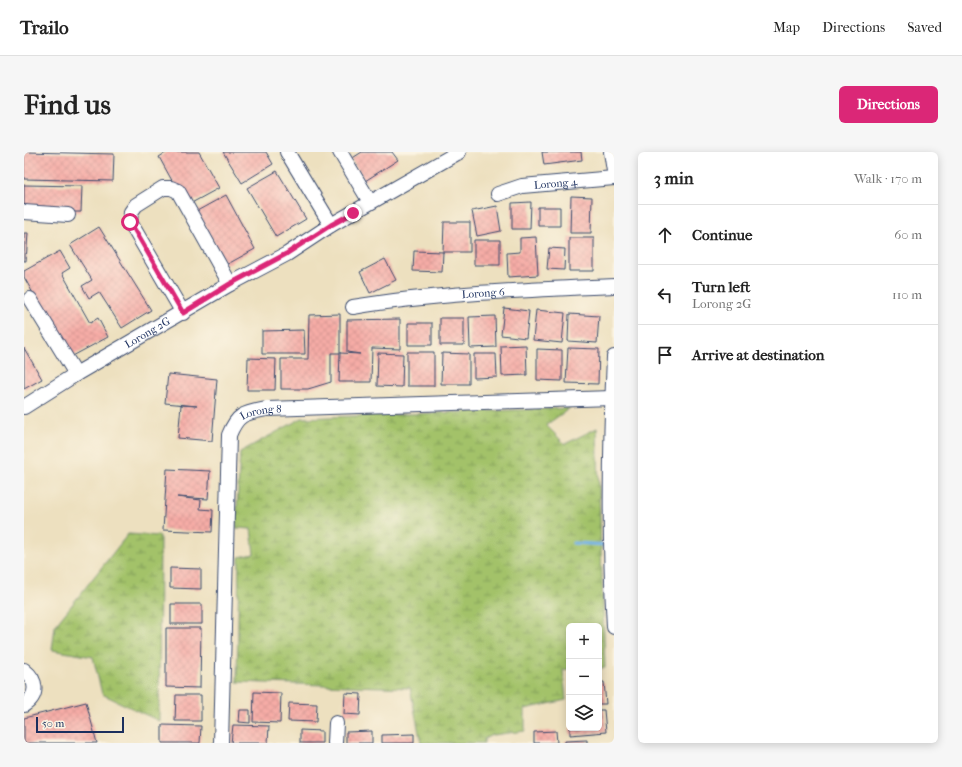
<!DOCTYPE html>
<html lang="en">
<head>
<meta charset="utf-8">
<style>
  :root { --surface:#fff; --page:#f6f6f6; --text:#222; --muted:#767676; --line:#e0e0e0; --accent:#db2777 }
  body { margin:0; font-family:"IM FELL French Canon",serif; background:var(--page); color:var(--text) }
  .controls { position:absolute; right:12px; bottom:12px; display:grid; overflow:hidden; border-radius:6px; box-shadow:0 2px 10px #0003 }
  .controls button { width:36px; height:36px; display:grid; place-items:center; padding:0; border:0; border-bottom:1px solid var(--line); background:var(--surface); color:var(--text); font:20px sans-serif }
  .scale { position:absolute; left:12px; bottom:10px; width:88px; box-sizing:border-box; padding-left:4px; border:2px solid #1b2f5e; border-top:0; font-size:11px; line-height:14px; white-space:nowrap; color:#1b2f5e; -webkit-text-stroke:3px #fcf5e5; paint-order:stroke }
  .stop { position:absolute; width:12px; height:12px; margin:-9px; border:3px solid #db2777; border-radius:50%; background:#fff }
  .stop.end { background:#db2777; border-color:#fff; box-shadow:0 1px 4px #0008 }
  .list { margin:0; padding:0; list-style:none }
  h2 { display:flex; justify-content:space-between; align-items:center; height:52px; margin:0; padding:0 16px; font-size:17px }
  h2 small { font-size:13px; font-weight:400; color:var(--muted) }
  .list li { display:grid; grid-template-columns:26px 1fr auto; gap:12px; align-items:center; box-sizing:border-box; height:60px; padding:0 16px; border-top:1px solid var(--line) }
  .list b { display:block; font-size:15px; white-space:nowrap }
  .list p { margin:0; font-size:13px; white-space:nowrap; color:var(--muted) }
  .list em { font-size:13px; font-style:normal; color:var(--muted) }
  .icon { flex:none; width:22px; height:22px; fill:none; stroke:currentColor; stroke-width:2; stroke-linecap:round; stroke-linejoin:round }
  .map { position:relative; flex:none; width:590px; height:591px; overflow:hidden; border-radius:6px }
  header { display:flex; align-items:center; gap:24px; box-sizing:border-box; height:56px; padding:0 20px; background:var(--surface); border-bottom:1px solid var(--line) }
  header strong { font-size:19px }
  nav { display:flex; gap:22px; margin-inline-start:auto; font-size:14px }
  .intro { display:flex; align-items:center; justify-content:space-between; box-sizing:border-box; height:96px; padding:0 24px }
  h1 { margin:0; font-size:28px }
  .button { padding:10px 18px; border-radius:6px; background:var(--accent); color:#fff; font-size:14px; font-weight:700 }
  main { display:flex; gap:24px; padding:0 24px }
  aside { flex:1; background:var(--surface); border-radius:6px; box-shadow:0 2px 10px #0003 }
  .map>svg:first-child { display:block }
  .wetland { fill:url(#wetland-marsh); stroke:#5f7864 }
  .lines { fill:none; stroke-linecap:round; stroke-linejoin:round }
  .stream { stroke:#70b0e4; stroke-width:3.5 }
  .building { fill:url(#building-cross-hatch) }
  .minor-casing { stroke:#3a4a6d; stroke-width:16 }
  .minor { stroke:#fff; stroke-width:14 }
  .route { stroke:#db2777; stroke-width:5 }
  .labels { text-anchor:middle; stroke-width:3.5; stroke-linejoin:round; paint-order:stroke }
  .street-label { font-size:11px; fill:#1b2f5e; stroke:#fcf5e5 }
</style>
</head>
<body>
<header>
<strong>Trailo</strong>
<nav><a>Map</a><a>Directions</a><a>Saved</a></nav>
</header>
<div class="intro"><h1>Find us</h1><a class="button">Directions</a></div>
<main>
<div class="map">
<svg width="590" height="591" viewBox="0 0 590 591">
  <defs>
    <pattern id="wetland-marsh" width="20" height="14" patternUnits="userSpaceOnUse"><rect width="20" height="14" fill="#a3c269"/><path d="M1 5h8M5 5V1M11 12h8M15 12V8" fill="none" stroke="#849e5a"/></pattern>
    <pattern id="building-cross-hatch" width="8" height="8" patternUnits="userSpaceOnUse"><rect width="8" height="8" fill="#f6aca6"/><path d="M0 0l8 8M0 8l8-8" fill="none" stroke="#d29491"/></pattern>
  </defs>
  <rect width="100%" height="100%" fill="#fcf5e5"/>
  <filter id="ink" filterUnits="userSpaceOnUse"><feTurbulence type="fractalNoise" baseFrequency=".025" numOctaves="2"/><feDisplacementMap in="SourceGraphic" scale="8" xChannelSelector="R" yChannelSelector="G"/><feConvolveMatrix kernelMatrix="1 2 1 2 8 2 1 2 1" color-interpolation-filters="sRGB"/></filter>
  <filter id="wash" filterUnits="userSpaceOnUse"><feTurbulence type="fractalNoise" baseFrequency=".012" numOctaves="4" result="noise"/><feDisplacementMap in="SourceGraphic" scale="16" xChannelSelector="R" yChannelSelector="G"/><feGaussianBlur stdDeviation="0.9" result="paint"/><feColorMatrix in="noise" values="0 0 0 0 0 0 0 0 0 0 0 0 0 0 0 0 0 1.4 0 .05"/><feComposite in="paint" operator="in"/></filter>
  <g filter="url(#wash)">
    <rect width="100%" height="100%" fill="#ede0bf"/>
    <path class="wetland" d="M 546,256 L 522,273 L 541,292 L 573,276 L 581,516 L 575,516 L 575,474 L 545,474 L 545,517 L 539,518 L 542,548 L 501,557 L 501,579 L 468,583 L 460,587 L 460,591 L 397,591 L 386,536 L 213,530 L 215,405 L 230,402 L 227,377 L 212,376 L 216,300 L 278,266 Z
      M 104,382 L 136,384 L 135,569 L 78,542 L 69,505 L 28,498 L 31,474 Z"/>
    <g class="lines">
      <path class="stream" d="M 549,391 L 584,393"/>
    </g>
    <g id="blocks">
      <path class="building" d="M 0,0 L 90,2 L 89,29 L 0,27 Z
        M 143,0 L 175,0 L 195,36 L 162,54 L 135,5 Z
        M 199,0 L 242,0 L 249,12 L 218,31 Z
        M 338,0 L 368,0 L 374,8 L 341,29 L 327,7 Z
        M 518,0 L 557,0 L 558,8 L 520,13 Z
        M 253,19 L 282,67 L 252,85 L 223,36 Z
        M 0,33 L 58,34 L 57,60 L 0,60 Z
        M 202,43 L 231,97 L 202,113 L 173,59 Z
        M 547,44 L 568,45 L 567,81 L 546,81 Z
        M 507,50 L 506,77 L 488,77 L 488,51 Z
        M 473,54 L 477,79 L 453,84 L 448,59 Z
        M 514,55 L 536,55 L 536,74 L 514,74 Z
        M 420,70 L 446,70 L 446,100 L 419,100 Z
        M 75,75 L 127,158 L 98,176 L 75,140 L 65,146 L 58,134 L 68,128 L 46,93 Z
        M 0,81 L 4,81 L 2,109 L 0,109 Z
        M 512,85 L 514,123 L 484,125 L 483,101 L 496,100 L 496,86 Z
        M 545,86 L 570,86 L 570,119 L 545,119 Z
        M 450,88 L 476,88 L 476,113 L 450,113 Z
        M 525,96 L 541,97 L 540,118 L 523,117 Z
        M 36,99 L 46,116 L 38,121 L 66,171 L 74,166 L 84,185 L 45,206 L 0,125 L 0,119 Z
        M 390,99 L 419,100 L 418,120 L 389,119 Z
        M 361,107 L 372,128 L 346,141 L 336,120 Z
        M 480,156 L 505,159 L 502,186 L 477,183 Z
        M 512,158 L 541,161 L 538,191 L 509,188 Z
        M 316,162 L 316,201 L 336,202 L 323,200 L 323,168 L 376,167 L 376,197 L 348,196 L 347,230 L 315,230 L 316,201 L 307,201 L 307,230 L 284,237 L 257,237 L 257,207 L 284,207 L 285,163 Z
        M 545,162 L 575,164 L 573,191 L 544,189 Z
        M 471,164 L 472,195 L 446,196 L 445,165 Z
        M 416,166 L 440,166 L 440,193 L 416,193 Z
        M 384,171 L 408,171 L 408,193 L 384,193 Z
        M 280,178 L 281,202 L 238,202 L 238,179 Z
        M 502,193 L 503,223 L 478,224 L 477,194 Z
        M 0,196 L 18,227 L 0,237 Z
        M 544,196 L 575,197 L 574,232 L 542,231 Z
        M 513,197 L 538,198 L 538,229 L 513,228 Z
        M 383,200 L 410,200 L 410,234 L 383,234 Z
        M 354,201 L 379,202 L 378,235 L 353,234 Z
        M 418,201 L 445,202 L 445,232 L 417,232 Z
        M 450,202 L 472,202 L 473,225 L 450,226 Z
        M 224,206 L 252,207 L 251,238 L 223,238 Z
        M 144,222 L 193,227 L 188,289 L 154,286 L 157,253 L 173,254 L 141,251 Z
        M 143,317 L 186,319 L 184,347 L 153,345 L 177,348 L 176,357 L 189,358 L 188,380 L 139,378 Z
        M 146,416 L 177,417 L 177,437 L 146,436 Z
        M 147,452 L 178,452 L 178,472 L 147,472 Z
        M 142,476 L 177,476 L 176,536 L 142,535 Z
        M 575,530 L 580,530 L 582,552 L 575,552 Z
        M 230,540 L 257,541 L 256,571 L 229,570 Z
        M 321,541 L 337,542 L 336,563 L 320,562 Z
        M 152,543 L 177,543 L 177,569 L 151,569 Z
        M 62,550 L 73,591 L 0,591 L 0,566 Z
        M 265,551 L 293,552 L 292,570 L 264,569 Z
        M 216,558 L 226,558 L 226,571 L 215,570 Z
        M 575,558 L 580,558 L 582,580 L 546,583 L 546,576 L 575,576 Z
        M 138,573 L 177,574 L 176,591 L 138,591 Z
        M 209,573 L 245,574 L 244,591 L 207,591 Z
        M 276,578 L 298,579 L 298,591 L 276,591 Z
        M 348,579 L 348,591 L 322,591 L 322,580 Z
        M 532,579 L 533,591 L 510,591 L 510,580 Z
        M 390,582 L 390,591 L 358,591 L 358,583 Z
        M 563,588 L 563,591 L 541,591 L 541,589 Z"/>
    </g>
  </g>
  <g filter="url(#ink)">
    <use href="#blocks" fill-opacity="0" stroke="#3a4a6d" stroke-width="1"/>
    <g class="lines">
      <defs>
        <g id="minor">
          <path d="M 263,0 L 307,73"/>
          <path d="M 316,0 L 346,50"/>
          <path d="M 587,0 L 590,19"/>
          <path id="s1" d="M 474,42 L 498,34 L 590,26"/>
          <path d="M 0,60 L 44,63"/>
          <path d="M 6,147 L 52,222"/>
          <path id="s2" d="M 329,155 C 415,141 503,138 590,134"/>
          <path d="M 159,161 L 106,70 L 107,60 L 112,53 L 139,36 L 147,36 L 154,39 L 206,132"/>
          <path d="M 590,205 C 586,295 585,385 590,475"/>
          <path id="s3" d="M 0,255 L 52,222 L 206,132 L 263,102 L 307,73 L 435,0"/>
          <path d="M 0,518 C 13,528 15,543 0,553"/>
          <path id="s4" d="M 197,591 L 205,283 C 214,261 221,261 243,257 L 588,246"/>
          <path d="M 311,591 L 312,571"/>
        </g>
      </defs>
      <use href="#minor" class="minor-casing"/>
      <use href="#minor" class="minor"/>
    </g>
  </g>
  <g class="lines" filter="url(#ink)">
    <path class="route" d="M 106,70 L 159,161 L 206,132 L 262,102 L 307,73 L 329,61"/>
  </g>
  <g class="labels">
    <g class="street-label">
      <text dy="4" stroke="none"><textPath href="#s1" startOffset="59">Lorong 4</textPath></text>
      <text dy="4" stroke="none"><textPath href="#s2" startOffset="131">Lorong 6</textPath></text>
      <text dy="4" stroke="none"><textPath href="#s3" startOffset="144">Lorong 2G</textPath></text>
      <text dy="4" stroke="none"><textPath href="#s4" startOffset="351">Lorong 8</textPath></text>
    </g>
  </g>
</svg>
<div class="controls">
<button>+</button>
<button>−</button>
<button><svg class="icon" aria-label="layers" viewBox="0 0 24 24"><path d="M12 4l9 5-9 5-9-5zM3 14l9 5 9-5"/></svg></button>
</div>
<div class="scale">50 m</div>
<div class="stop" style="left:106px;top:70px"></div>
<div class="stop end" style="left:329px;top:61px"></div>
</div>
<aside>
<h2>3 min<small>Walk · 170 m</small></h2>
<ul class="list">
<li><svg class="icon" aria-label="ahead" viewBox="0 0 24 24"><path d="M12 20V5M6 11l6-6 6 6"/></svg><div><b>Continue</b></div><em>60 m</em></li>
<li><svg class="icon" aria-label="left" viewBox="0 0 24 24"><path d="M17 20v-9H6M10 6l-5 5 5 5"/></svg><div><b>Turn left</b><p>Lorong 2G</p></div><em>110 m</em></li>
<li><svg class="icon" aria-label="arrive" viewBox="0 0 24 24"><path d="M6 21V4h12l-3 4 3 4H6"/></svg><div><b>Arrive at destination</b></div></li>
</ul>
</aside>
</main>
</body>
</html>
